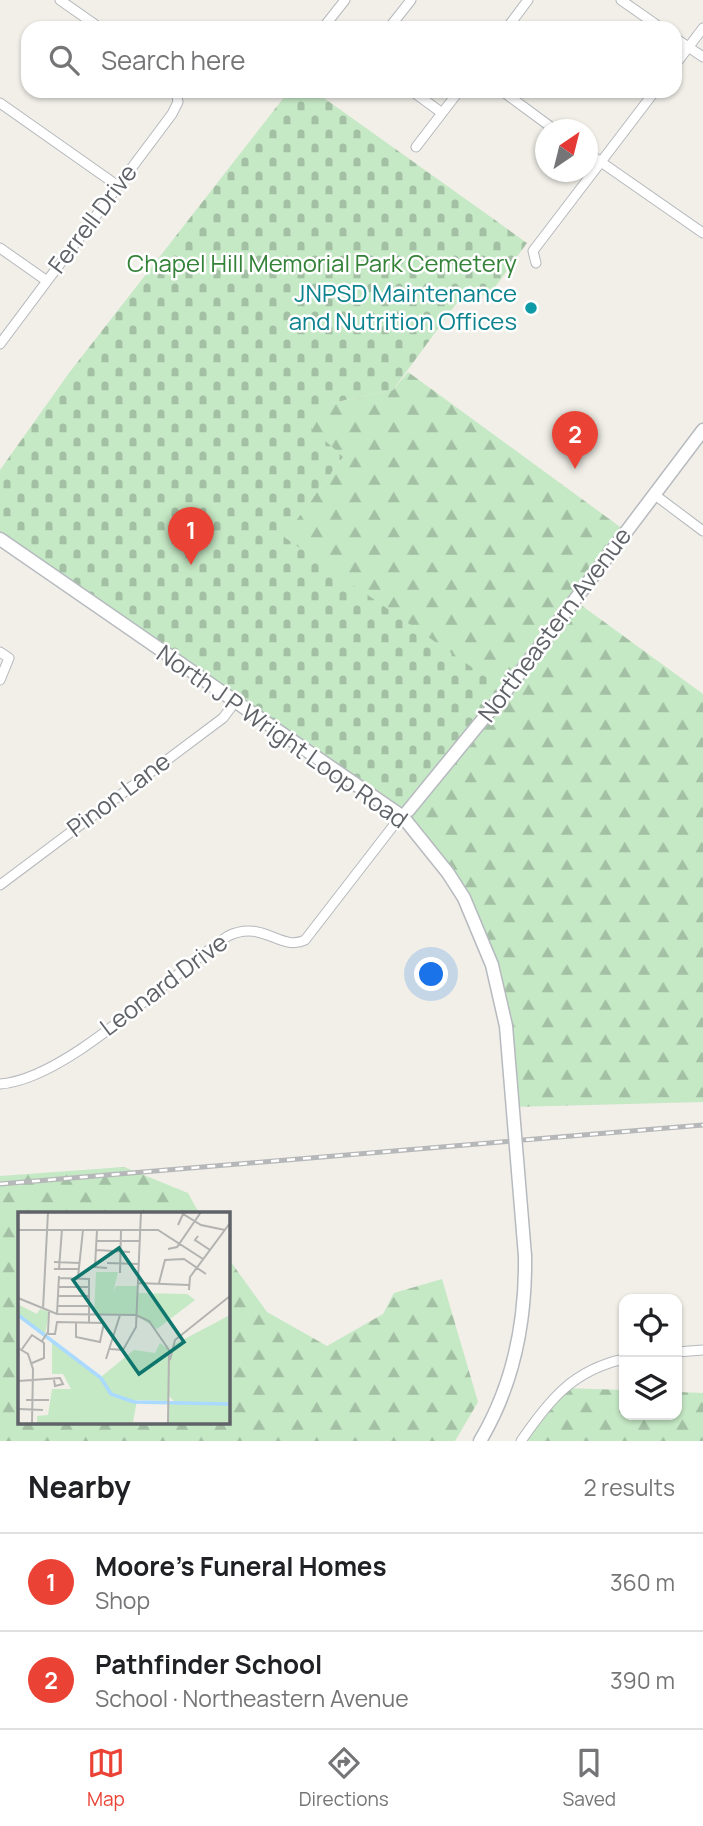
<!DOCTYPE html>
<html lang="en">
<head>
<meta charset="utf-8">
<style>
  :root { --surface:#fff; --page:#f6f6f6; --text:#202124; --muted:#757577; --line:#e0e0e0; --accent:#ea4335 }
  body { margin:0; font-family:Manrope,sans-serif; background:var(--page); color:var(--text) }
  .controls { position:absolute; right:21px; bottom:21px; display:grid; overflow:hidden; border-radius:14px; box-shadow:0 2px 5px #0004 }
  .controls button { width:63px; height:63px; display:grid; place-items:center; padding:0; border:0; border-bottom:2px solid var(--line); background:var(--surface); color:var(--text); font:35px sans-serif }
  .compass { position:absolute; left:535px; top:119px; width:63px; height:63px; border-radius:50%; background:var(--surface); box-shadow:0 2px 5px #0004; rotate:35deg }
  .you { position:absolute; left:432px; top:975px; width:24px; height:24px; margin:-18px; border:5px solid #fff; border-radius:50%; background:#1a73e8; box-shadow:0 0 0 10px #1a73e833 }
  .badge { display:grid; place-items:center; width:46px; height:46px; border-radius:50%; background:var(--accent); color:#fff; font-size:23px; font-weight:700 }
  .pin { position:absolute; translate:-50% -58px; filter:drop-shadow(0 2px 4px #0008) }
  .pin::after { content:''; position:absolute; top:37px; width:24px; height:21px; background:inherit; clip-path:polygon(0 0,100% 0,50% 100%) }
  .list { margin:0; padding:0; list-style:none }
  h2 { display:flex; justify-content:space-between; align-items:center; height:91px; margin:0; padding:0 28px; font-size:30px }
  h2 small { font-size:23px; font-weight:400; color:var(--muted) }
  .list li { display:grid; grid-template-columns:46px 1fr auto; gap:21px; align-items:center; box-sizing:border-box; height:98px; padding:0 28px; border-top:2px solid var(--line) }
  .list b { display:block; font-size:26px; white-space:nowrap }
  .list p { margin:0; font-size:23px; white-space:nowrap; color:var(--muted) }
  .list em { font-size:23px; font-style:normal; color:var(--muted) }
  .icon { flex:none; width:38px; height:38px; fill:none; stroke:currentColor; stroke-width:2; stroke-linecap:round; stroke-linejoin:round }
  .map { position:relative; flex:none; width:703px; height:1441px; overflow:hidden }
  .search { position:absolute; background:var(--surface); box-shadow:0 2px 5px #0004; left:21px; right:21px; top:21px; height:77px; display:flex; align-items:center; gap:18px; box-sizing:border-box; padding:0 24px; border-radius:21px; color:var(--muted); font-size:26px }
  .sheet { height:287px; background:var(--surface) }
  nav { display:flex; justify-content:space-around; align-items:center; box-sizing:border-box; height:98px; border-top:2px solid var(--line); background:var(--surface); font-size:19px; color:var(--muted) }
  nav a { display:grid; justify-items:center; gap:4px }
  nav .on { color:var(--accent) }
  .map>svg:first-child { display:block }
  .forest { fill:url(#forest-firs) }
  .cemetery { fill:url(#cemetery-stones) }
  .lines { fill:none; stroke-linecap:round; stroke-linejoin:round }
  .street-casing { stroke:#b5b8bc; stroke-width:11 }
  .secondary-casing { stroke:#b6babf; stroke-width:15 }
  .street { stroke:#fff; stroke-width:9 }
  .secondary { stroke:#fff; stroke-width:12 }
  .rail-casing { stroke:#b6b7b8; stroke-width:5 }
  .rail { stroke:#fff; stroke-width:2.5; stroke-dasharray:8; stroke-linecap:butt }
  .secondary-bridge-casing { stroke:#b6babf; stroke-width:15; stroke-linecap:butt }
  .secondary-bridge { stroke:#fff; stroke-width:12 }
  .culture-dot { fill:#0f9aa8; stroke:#fff; stroke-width:2.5 }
  .labels { text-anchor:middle; stroke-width:5; stroke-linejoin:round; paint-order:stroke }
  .street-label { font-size:24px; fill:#5f6368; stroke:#fff }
  .park-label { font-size:24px; fill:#348238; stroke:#fff }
  .culture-label { font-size:24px; fill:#0d838f; stroke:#fff; text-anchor:end }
  .inset-river { fill:none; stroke:#aadaff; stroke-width:3.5 }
  .inset-road { fill:none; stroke:#b3b3b1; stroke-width:2 }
  .view { fill:#0f766e; fill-opacity:0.15; stroke:#0f766e; stroke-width:3.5 }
  .inset-edge { fill:none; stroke:#5f6368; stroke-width:3.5 }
</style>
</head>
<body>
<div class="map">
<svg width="703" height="1441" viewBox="0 0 703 1441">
  <defs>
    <pattern id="forest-firs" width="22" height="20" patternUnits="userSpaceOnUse" patternTransform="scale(1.75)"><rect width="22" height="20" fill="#c5e8c5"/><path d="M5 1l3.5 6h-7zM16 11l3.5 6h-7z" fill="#a3c0a4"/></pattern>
    <pattern id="cemetery-stones" width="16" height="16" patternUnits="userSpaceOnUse" patternTransform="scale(1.75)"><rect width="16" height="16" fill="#c5e8c5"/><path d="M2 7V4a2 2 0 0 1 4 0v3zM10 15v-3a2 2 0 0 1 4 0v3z" fill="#a3c0a4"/></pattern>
  </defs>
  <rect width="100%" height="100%" fill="#f1efe8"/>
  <path class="forest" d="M 408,372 L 627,532 L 574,600 L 703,694 L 703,1102 L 513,1107 L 506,1026 L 484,939 L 417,834 L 283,538 L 343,457 L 308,426 L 327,404 L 393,390 Z
    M 124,1167 L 188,1193 L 199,1213 L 19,1213 L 19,1422 L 228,1422 L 228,1258 L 267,1312 L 327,1346 L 383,1314 L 394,1293 L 442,1279 L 478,1402 L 455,1441 L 0,1441 L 0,1176 Z
    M 562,1388 L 624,1390 L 624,1415 L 677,1415 L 677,1392 L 703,1393 L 703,1441 L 521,1441 Z"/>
  <path class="cemetery" d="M 289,91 L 314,91 L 527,243 L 487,298 L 470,285 L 393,390 L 327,404 L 309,426 L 343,457 L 284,537 L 506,691 L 403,817 L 0,539 L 0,470 L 69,373 Z"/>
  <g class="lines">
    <defs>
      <path id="street" d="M 60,0 L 100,28
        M 621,0 L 661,28
        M 323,28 L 345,0
        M 389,28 L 411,0
        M 507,28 L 528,0
        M 675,38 L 703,57
        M 675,65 L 703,28
        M 412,91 L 442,113
        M 502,91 L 555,130
        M 0,103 L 118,186
        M 416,147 L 459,91
        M 588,153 L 703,233
        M 0,248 L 47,281
        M 536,263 L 533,251 L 655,91
        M 0,344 L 172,114 L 178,102 L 176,91
        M 655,495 L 703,531
        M 0,652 L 9,658 L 0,680
        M 0,885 L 223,718 L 235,702
        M 0,1084 C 68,1079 168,976 228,936 C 263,919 281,952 305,940 L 397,821 L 403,817
        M 677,1352 L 703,1350
        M 521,1441 C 549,1400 573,1370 624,1359"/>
      <path id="secondary" d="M 0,539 L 403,817 L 506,691 L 703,430
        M 480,1441 C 514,1384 526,1322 525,1256"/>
    </defs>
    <use href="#street" class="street-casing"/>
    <use href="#secondary" class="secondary-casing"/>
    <use href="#street" class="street"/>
    <use href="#secondary" class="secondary"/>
    <defs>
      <path id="rail" d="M 0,1184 L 703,1125"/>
    </defs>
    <use href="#rail" class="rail-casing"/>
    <use href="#rail" class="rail"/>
    <defs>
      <path id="secondary-bridge" d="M 403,817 L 448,873 L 464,898 L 492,965 L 506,1026 L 525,1256"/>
    </defs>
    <use href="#secondary-bridge" class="secondary-bridge-casing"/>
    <use href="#secondary-bridge" class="secondary-bridge"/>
  </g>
  <circle class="culture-dot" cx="531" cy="308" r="7"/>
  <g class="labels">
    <g class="street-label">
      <text transform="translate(93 219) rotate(-53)" y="8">Ferrell Drive</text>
      <text transform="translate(555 625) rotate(-53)" y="8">Northeastern Avenue</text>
      <text transform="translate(282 737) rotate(35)" y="8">North J P Wright Loop Road</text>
      <text transform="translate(119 795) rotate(-37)" y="8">Pinon Lane</text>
      <text transform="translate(164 985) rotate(-37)" y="8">Leonard Drive</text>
    </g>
    <g class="park-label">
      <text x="322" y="272">Chapel Hill Memorial Park Cemetery</text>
    </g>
    <g class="culture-label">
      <text x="517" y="302">JNPSD Maintenance<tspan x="517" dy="28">and Nutrition Offices</tspan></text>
    </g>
  </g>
  <g transform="translate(18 1212)">
    <rect width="212" height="212" fill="#f1efe8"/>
    <path d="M 98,74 L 120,74 L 120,81 L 169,82 L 177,88 L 139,117 L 98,90 L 94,82 ZM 212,103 L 212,211 L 150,211 L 151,191 L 157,190 L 151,184 L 151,189 L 119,188 L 115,210 L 19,211 L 19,204 L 30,203 L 34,177 L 53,177 L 45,162 L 34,162 L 34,129 L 83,165 L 116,138 L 137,141 L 142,131 L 150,137 L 151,149 L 155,133 Z" fill="#c5e8c5"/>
    <path d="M 78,60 L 100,60 L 95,81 L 98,90 L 119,90 L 118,103 L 76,103 Z" fill="#c5e8c5"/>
    <path d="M 1,93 L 19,102 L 22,97 L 31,100 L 27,123 L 0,103 Z" fill="#c5e8c5"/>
    <path class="inset-river" d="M 0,103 L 83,166M 83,166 L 93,182 L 116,190 L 212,192"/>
    <path class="inset-road" d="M 160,13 L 165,2 L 183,13 L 207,18M 0,18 L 140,18 L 185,47M 79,18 L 77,55 L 89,56M 180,24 L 177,28 L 192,38M 79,29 L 122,29M 150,37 L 159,35 L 183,0M 78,38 L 112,40M 36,50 L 62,51M 89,51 L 121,52M 36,57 L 61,57M 41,57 L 44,17M 102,61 L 103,18M 60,65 L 65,18M 41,66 L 71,67 L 71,111M 120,71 L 171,73M 141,71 L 147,48 L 166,47 L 188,62M 41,75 L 71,75M 171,78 L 172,65 L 212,11M 40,84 L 71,84M 0,86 L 39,102 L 118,103 L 131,109 L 151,138 L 150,211M 40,94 L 71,94M 25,97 L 30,0M 39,102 L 41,64M 30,122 L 37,122 L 39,110 L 86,111 L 82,130 L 58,125 L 58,110M 24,129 L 30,120 L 31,100M 0,136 L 10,142 L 15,157 L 14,211M 4,137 L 14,123 L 26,131 L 26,146 L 14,151M 92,137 L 105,138 L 118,115 L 123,0M 88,147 L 102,103M 152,148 L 157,128 L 212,84M 0,169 L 42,166 L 45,172 L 37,174 L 36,168M 8,188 L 31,188M 1,197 L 25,198"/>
    <path class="view" d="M 101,36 L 166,130 L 121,162 L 55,68 Z"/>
    <rect width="212" height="212" class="inset-edge"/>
  </g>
</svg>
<div class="controls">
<button><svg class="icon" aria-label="locate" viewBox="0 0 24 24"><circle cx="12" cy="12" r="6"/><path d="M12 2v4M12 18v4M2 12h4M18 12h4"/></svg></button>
<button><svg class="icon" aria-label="layers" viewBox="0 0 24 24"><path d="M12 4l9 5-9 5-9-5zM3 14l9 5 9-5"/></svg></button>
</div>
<svg class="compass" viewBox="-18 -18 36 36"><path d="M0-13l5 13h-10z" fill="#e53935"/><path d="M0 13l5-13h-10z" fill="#757577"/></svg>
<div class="you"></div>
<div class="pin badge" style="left:191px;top:565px">1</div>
<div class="pin badge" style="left:575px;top:469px">2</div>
<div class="search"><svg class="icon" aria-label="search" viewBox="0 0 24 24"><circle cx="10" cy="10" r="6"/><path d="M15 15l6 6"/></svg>Search here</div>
</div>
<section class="sheet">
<h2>Nearby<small>2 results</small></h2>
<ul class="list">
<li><span class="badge">1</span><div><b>Moore's Funeral Homes</b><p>Shop</p></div><em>360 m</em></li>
<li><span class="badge">2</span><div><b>Pathfinder School</b><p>School · Northeastern Avenue</p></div><em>390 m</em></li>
</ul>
</section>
<nav>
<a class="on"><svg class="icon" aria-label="map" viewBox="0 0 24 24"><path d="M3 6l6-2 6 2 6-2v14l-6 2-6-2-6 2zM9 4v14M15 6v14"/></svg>Map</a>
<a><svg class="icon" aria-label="directions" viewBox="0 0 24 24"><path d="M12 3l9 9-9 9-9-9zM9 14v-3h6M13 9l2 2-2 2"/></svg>Directions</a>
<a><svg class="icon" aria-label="saved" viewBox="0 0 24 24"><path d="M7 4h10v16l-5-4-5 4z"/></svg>Saved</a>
</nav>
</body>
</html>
